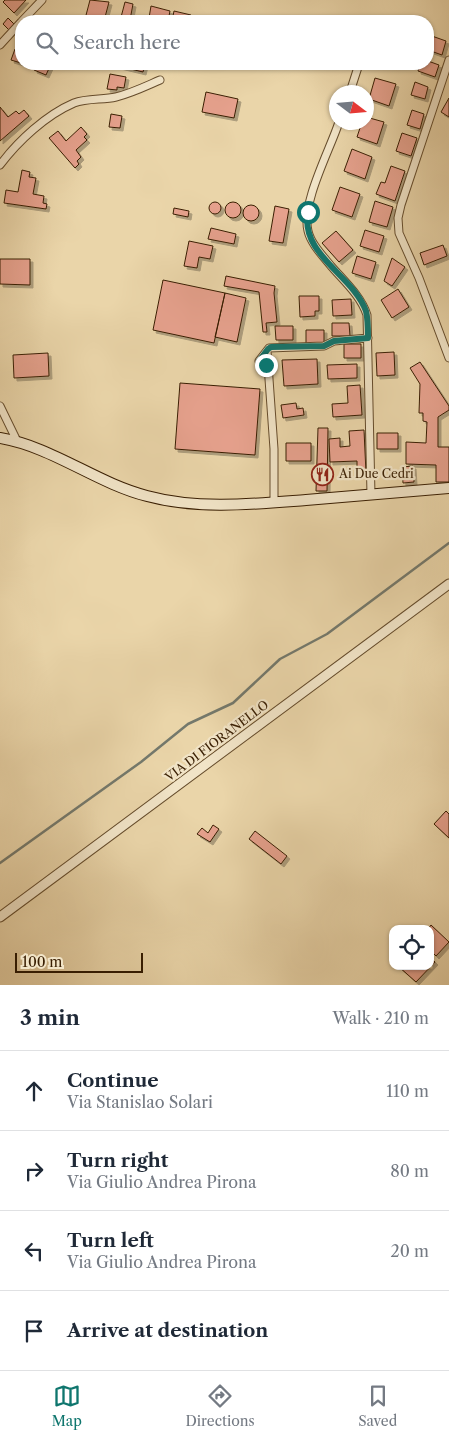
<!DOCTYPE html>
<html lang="en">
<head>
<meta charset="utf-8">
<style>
  :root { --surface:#fff; --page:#f6f6f7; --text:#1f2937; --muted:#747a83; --line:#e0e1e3; --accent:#0f766e }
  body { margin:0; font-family:"Libre Caslon Text",serif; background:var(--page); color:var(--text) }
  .controls { position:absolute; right:15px; bottom:15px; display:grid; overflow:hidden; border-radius:10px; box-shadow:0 1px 4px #0004 }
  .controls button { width:45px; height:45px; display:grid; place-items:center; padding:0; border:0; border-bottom:1px solid var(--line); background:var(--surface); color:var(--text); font:25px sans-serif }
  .compass { position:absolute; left:329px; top:85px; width:45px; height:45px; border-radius:50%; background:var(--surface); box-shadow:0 1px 4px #0004; rotate:106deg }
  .scale { position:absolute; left:15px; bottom:12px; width:128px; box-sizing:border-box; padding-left:5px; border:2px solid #391e02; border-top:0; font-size:14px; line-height:18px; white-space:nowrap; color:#391e02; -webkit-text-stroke:4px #f1e4c7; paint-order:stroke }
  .stop { position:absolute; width:15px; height:15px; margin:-11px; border:4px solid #0f766e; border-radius:50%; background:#fff }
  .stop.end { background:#0f766e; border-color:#fff; box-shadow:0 1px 5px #0008 }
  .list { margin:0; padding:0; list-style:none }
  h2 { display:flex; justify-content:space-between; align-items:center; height:65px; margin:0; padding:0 20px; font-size:21px }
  h2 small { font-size:16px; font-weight:400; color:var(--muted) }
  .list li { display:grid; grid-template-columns:32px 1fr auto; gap:15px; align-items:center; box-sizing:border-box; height:80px; padding:0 20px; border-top:1px solid var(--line) }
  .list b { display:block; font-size:19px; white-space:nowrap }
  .list p { margin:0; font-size:16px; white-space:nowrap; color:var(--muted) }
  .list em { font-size:16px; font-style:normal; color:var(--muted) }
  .icon { flex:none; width:28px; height:28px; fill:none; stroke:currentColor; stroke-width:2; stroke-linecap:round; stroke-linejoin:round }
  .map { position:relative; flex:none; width:449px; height:985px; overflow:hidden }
  .search { position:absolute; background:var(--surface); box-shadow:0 1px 4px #0004; left:15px; right:15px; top:15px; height:55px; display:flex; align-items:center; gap:12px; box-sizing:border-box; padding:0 18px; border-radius:20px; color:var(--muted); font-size:19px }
  .sheet { height:385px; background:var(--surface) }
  nav { display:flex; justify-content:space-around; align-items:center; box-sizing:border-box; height:70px; border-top:1px solid var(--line); background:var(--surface); font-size:14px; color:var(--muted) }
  nav a { display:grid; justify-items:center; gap:2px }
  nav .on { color:var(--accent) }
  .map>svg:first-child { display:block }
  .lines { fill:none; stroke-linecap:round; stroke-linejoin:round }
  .stream { stroke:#74796c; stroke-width:2.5 }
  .building { fill:#e6a18d; stroke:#391e02; filter:url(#shadow) }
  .minor-casing { stroke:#654c2c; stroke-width:9 }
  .tertiary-casing { stroke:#654c2c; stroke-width:11 }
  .secondary-casing { stroke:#391e02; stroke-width:12 }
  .minor { stroke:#f1e4c7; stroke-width:7 }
  .tertiary { stroke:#f1e4c7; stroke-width:9 }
  .secondary { stroke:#f1e4c7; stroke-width:10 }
  .route { stroke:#0f766e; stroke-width:6 }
  .labels { text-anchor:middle; stroke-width:4.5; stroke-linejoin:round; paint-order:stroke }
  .poi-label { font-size:12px; fill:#391e02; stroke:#f1e4c7; text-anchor:start }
  .street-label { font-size:12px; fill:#391e02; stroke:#f1e4c7 }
</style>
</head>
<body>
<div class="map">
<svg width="449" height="985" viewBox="0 0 449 985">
  <defs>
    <filter id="shadow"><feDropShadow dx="3" dy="3" stdDeviation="0" flood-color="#0004"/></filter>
  </defs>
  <rect width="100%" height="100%" fill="#ead5a9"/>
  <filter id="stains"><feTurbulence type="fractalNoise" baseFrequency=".004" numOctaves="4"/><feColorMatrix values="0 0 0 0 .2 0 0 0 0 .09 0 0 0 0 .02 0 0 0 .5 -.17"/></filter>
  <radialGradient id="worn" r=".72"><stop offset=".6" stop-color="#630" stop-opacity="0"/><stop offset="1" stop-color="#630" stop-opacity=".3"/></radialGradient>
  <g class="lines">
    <path class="stream" d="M 0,863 L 141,762 L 188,724 L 233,703 L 280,659 L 327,634 L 449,543"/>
  </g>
  <path class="building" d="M 5,0 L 26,0 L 14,13 L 3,2 Z
    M 90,0 L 109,2 L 104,21 L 85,19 Z
    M 125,2 L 133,4 L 130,20 L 134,21 L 120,21 Z
    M 151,6 L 170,11 L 168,21 L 149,18 Z
    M 174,11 L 191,15 L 190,21 L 172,21 Z
    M 8,18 L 14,24 L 9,30 L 3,24 Z
    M 429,35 L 446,41 L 442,55 L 428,50 Z
    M 15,49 L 21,52 L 21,63 L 11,60 Z
    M 428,61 L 439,65 L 435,77 L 418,71 L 420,64 L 428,64 Z
    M 37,64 L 51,64 L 46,75 L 34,70 Z
    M 119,64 L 145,64 L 143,72 L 118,66 Z
    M 110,74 L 126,77 L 124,88 L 117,87 L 117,90 L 107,89 Z
    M 375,78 L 396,84 L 389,106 L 369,99 Z
    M 415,82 L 428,87 L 425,99 L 411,95 Z
    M 206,92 L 238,99 L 234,118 L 202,112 Z
    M 449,98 L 449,117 L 441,112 Z
    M 0,107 L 8,117 L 16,111 L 19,114 L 24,110 L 29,116 L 0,141 Z
    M 412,110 L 424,114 L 420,129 L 407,125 Z
    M 111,114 L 122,116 L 120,128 L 109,127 Z
    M 366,117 L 384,122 L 377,144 L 357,137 L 362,122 L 366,122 Z
    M 81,127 L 87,134 L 84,137 L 87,140 L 76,150 L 81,157 L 77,161 L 79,164 L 75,168 L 49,138 L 58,131 L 66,141 Z
    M 402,133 L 417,138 L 411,156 L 396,151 Z
    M 352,149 L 372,157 L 365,179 L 344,171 Z
    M 391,166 L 405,171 L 395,201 L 376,194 L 381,182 L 385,183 Z
    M 22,170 L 30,172 L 29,177 L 36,178 L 33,194 L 44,196 L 43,203 L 47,204 L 46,209 L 4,203 L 6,190 L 18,192 Z
    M 340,187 L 360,194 L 352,217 L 332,210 Z
    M 375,201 L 393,207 L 387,227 L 369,222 Z
    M209 208a6 6 0 1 1 12 0a6 6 0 1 1-12 0Z
    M225 210a8 8 0 1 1 16 0a8 8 0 1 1-16 0Z
    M243 213a8 8 0 1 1 16 0a8 8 0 1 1-16 0Z
    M 275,206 L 289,209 L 283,243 L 269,241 Z
    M 174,208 L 189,211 L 188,217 L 173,214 Z
    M 211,228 L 236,234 L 234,244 L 208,239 Z
    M 365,230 L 384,236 L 379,252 L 360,246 Z
    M 336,231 L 353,250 L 339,262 L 322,243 Z
    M 189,241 L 213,246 L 210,259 L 199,257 L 197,268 L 184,266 Z
    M 443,245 L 447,256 L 424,265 L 420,253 Z
    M 357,256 L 376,262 L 371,279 L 352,273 Z
    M 392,258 L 405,267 L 392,286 L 384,281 Z
    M 0,259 L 30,259 L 30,285 L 0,284 Z
    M 226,276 L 275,286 L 274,293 L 277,322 L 266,323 L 267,332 L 263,332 L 259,292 L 224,286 Z
    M 163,280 L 225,293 L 214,343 L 153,330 Z
    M 398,289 L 409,307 L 392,318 L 381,300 Z
    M 225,293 L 246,298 L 237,342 L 215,337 Z
    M 299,296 L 319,296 L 319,311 L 315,311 L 315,316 L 300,317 Z
    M 351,299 L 352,315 L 333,316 L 332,300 Z
    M 332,323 L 349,323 L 350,336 L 332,336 Z
    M 275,326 L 293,326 L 293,340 L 276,340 Z
    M 306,330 L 324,330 L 324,345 L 306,345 Z
    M 344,344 L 361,344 L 361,358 L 344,358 Z
    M 394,352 L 395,375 L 377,376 L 376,353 Z
    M 48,353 L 49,376 L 14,378 L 13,355 Z
    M 317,359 L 318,384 L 284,386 L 282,360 Z
    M 420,362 L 449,406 L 449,410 L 438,417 L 438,447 L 449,447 L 449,482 L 436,482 L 436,465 L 406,464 L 406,442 L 426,443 L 427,422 L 423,421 L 423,413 L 419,413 L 420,384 L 410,368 Z
    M 357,364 L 357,378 L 328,379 L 327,365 Z
    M 180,383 L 260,389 L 255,455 L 175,449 Z
    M 360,385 L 362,415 L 333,417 L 332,404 L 348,403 L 347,386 Z
    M 296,403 L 297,409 L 303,408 L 304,415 L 283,418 L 281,405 Z
    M 318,428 L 328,428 L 327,491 L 316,491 Z
    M 364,430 L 366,473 L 357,473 L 357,461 L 330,462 L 329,439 L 340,438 L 340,447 L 350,446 L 349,431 Z
    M 377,433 L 398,433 L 398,449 L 377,449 Z
    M 286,443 L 311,443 L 311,461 L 286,461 Z
    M 413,466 L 414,482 L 403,483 L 402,467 Z
    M 446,811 L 449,814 L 449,838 L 434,824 Z
    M 213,825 L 219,829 L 210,842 L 197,834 L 202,828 L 208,833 Z
    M 255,831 L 287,856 L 281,864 L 249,839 Z
    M 431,925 L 449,942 L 436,956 L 430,950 L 430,929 L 428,929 Z
    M 430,957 L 435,962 L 416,982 L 398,966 L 414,966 L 417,969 L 420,966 L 430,966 Z"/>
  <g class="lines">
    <defs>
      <path id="minor" d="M 22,21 L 42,0
        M 0,45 L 21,22
        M 449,60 L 401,205 L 398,218 L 399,233 L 419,278 L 449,358
        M 350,92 L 359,64
        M 339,122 C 330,150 301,203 308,231 C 311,244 323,256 331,266 C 344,281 361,296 367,315 L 371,495
        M 0,165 C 18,141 46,115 74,103 C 87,98 103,100 116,97 C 132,93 146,86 160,80
        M 267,351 L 274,449 L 274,502
        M 268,368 L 265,363 L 259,361 L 269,348 L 324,346 L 334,341 L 368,338
        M 0,406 L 17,441"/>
      <path id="tertiary" d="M 0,917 L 449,584"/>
      <path id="secondary" d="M 0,438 C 53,447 96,483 147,496 C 199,510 254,504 306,500 C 353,496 401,492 449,488"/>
    </defs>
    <use href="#minor" class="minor-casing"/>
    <use href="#tertiary" class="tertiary-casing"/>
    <use href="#secondary" class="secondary-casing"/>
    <use href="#minor" class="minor"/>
    <use href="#tertiary" class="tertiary"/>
    <use href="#secondary" class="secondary"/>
  </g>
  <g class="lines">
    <path class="route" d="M 266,365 L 259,361 L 268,349 L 271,347 L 324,346 L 334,341 L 368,338 C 368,329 368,319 366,311 C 353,275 300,255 308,212"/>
  </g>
  <defs>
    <symbol id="restaurant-ring" viewBox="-11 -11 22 22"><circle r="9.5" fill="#f1e4c7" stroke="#8f2418" stroke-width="1.5"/><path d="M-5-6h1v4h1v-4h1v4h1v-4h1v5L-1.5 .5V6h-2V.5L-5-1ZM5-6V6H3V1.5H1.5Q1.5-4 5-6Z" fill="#8f2418"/></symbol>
  </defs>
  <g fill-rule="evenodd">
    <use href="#restaurant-ring" x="310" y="462" width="25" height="25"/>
  </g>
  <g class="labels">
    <g class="poi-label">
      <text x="339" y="478">Ai Due Cedri</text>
    </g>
    <g class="street-label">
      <text transform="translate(217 741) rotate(-37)" y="4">VIA DI FIORANELLO</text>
    </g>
  </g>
  <rect width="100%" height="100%" filter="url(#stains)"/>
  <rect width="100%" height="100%" fill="url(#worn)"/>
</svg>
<div class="controls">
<button><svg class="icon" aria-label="locate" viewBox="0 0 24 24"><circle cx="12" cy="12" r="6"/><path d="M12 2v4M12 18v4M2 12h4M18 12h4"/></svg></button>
</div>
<svg class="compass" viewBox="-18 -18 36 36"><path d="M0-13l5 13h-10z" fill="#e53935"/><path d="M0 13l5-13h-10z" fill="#747a83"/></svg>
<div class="scale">100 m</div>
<div class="stop" style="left:308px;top:212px"></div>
<div class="stop end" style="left:266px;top:365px"></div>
<div class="search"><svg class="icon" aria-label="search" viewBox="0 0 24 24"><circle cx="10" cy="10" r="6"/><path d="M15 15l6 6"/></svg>Search here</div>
</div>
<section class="sheet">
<h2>3 min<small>Walk · 210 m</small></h2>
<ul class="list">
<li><svg class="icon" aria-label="ahead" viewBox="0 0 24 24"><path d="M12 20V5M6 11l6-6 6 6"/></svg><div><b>Continue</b><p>Via Stanislao Solari</p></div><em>110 m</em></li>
<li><svg class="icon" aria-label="right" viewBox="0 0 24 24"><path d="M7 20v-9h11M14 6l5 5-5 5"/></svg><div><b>Turn right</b><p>Via Giulio Andrea Pirona</p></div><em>80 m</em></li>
<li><svg class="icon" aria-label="left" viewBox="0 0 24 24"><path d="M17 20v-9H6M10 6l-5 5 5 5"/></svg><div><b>Turn left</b><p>Via Giulio Andrea Pirona</p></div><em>20 m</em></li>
<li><svg class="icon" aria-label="arrive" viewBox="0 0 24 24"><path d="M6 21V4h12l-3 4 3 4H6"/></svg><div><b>Arrive at destination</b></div></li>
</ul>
</section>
<nav>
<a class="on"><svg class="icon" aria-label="map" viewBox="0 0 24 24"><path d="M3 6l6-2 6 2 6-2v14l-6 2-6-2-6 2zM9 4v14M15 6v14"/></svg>Map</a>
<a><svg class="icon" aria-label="directions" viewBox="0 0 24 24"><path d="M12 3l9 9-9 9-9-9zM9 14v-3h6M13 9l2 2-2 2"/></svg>Directions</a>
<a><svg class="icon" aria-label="saved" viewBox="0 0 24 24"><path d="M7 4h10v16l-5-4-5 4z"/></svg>Saved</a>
</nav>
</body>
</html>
